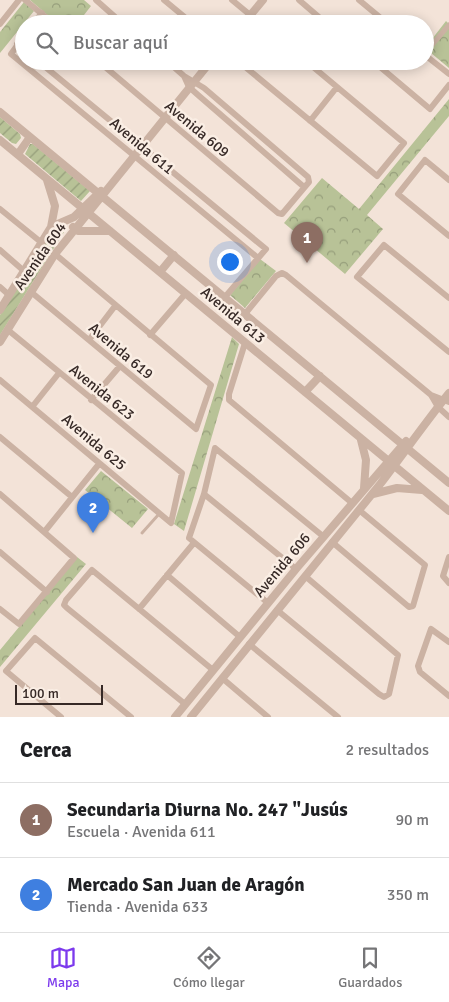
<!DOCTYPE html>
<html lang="es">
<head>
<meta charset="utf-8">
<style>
  :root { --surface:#fff; --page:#f6f6f6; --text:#202124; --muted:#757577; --line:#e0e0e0; --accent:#7c3aed }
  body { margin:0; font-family:Signika,sans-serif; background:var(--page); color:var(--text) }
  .scale { position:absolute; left:15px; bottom:12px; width:88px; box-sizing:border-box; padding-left:5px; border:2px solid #362926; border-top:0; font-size:14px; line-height:18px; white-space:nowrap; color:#362926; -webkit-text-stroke:4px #faeee4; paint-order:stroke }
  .you { position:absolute; left:229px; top:261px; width:18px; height:18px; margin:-12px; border:4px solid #fff; border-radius:50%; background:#1a73e8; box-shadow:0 0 0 8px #1a73e833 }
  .badge { display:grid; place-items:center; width:32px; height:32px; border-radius:50%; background:var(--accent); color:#fff; font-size:16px; font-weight:700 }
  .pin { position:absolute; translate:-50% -41px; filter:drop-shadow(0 1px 2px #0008) }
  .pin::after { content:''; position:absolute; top:26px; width:18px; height:15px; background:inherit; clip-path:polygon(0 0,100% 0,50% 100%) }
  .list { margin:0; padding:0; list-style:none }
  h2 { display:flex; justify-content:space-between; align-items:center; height:65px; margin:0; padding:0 20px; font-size:21px }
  h2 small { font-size:16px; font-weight:400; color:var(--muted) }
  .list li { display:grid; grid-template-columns:32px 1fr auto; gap:15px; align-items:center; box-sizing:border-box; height:75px; padding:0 20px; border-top:1px solid var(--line) }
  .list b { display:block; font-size:19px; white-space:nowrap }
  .list p { margin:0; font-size:16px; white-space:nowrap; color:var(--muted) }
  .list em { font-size:16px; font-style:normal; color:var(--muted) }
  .icon { flex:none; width:28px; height:28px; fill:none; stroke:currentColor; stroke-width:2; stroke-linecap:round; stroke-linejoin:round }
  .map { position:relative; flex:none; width:449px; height:717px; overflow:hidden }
  .search { position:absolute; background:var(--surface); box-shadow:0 2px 12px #0003; left:15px; right:15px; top:15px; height:55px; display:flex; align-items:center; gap:12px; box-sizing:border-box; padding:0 18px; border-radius:28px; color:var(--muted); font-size:19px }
  .sheet { height:215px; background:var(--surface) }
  nav { display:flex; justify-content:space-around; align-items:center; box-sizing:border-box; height:70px; border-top:1px solid var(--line); background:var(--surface); font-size:14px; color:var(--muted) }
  nav a { display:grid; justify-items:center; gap:2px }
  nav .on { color:var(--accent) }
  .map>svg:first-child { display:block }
  .forest { fill:url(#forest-crowns) }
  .garden { fill:url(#garden-furrows) }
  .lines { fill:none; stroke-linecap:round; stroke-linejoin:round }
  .service { stroke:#cbb2a3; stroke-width:3 }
  .pedestrian { stroke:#cbb2a3; stroke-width:5 }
  .minor { stroke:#cbb2a3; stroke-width:6 }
  .tertiary { stroke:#cbb2a3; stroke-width:8 }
  .labels { text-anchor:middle; stroke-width:5; stroke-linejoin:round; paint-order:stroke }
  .street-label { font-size:15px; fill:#362926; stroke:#faeee4 }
</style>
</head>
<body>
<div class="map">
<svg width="449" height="717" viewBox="0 0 449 717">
  <defs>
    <pattern id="forest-crowns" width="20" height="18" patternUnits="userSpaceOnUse" patternTransform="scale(1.25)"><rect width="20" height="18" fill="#b8c297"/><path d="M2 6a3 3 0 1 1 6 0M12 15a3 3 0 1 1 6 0" fill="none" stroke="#969e7b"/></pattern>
    <pattern id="garden-furrows" width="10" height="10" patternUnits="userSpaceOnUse" patternTransform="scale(1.25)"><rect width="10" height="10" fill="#b8c297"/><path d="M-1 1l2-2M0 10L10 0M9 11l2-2" fill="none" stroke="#969e7b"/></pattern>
  </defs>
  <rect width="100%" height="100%" fill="#f3e3d8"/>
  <path class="forest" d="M 30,0 L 84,0 L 91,6 L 77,24 L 58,24 Z
    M 24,2 L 34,11 L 0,53 L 0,32 Z
    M 446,21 L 449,24 L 449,68 L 425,48 Z
    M 449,99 L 449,116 L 367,215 L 383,229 L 345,274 L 284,223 L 322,178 L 359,209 Z
    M 260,259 L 276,271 L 245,308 L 230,295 Z
    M 232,337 L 239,344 L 184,531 L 174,524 Z
    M 101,471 L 148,509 L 132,528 L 85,490 Z
    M 77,557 L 86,564 L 0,667 L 0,650 Z"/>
  <path class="garden" d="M 0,117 L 20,134 L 21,138 L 16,144 L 12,143 L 0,133 Z
    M 30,144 L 33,144 L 90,191 L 81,201 L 25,154 Z
    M 64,224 L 64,232 L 0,335 L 0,315 L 54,228 Z"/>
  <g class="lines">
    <path class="service" d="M 142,533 L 159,514"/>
    <path class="pedestrian" d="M 425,53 L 449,25"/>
    <path class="minor" d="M 25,0 L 54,24
      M 96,0 L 123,24
      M 164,0 L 193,24
      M 232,0 L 261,24
      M 299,0 L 327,24
      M 359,0 L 388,24
      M 0,24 L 19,0
      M 33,24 L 42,13
      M 24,36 L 11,54 L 258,258
      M 17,44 L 24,50
      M 425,55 L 449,74
      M 38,61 L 266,249 L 225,297
      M 98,61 L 278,213 L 282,214 L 309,182 L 308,177 L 204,88 L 184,76 L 167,61
      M 238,61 L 377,176 L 404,143 L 306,61
      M 373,61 L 430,109 L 449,85
      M 184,76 L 189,87 L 198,95 L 304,187
      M 310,121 L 337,87
      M 449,180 L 425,160 L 398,194 L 449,236
      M 0,209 L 42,243
      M 0,250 L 24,271
      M 0,287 L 9,295
      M 31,292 L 196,429 L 211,385 L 55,254
      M 449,298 L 384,245 L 357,277 L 449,352
      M 245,314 L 276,276 L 282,273 L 286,275 L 431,395 L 438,407 L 449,417
      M 150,335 L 186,293
      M 89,340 L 115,306
      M 245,343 L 229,394 L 229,400 L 352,503
      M 0,380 L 171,523 L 182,473 L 8,330
      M 431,395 L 449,402
      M 91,400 L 120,366
      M 32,407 L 59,373
      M 0,437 L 72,497
      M 0,494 L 74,558 L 19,624 L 0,609
      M 204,494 L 296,569
      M 45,531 L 99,464
      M 332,542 L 409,607 L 413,606 L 425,565 L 359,510
      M 0,552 L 47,592
      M 449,557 L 443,576 L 449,583
      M 167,575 L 240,637
      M 268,603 L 189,538 L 204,494 L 215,448 L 324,537
      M 139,609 L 193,544
      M 277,610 L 379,694 L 384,697 L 389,694 L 398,655 L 305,576
      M 449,642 L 431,629 L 418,666 L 420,672 L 449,696
      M 249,644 L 338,717
      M 222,678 L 268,717
      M 185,704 L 67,608 L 64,605 L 66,600 L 92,570 L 213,670
      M 61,717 L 6,671 L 35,638 L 131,717"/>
    <path class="tertiary" d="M 243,24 L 263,0
      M 0,112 L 449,483
      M 0,140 L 449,511
      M 18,154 L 30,137
      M 47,180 L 55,206 L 51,227
      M 73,227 L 78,231 L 110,231
      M 160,272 L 174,255
      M 0,310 L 51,227 L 74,217 L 101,191
      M 0,342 L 55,254 L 211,61
      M 305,392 L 320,376
      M 361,440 L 366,460 L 364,488
      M 373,494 L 397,488 L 422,490
      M 175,717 L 296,569 L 406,441
      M 191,717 L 381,483 C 404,453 425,423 449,393"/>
  </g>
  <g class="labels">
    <g class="street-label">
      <text transform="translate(197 129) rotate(40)" y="5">Avenida 609</text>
      <text transform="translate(142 146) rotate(40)" y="5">Avenida 611</text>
      <text transform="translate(40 256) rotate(-55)" y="5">Avenida 604</text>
      <text transform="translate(233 315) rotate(40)" y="5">Avenida 613</text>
      <text transform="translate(121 351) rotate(40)" y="5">Avenida 619</text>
      <text transform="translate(102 392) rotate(39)" y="5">Avenida 623</text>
      <text transform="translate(94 442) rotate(40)" y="5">Avenida 625</text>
      <text transform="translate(282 565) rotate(-50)" y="5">Avenida 606</text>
    </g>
  </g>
</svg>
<div class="scale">100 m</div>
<div class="you"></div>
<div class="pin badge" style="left:307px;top:263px;background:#8d6e63">1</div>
<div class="pin badge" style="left:93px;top:533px;background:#3f7fe0">2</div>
<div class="search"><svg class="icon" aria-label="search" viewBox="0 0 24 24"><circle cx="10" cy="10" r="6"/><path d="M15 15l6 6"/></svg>Buscar aquí</div>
</div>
<section class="sheet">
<h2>Cerca<small>2 resultados</small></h2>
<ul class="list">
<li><span class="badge" style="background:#8d6e63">1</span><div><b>Secundaria Diurna No. 247 &quot;Jusús</b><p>Escuela · Avenida 611</p></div><em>90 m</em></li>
<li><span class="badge" style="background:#3f7fe0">2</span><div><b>Mercado San Juan de Aragón</b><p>Tienda · Avenida 633</p></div><em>350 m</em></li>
</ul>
</section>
<nav>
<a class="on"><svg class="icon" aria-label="map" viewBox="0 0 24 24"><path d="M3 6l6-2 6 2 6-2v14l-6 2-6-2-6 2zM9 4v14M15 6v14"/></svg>Mapa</a>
<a><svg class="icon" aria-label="directions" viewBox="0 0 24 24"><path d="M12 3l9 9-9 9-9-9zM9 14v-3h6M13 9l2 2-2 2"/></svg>Cómo llegar</a>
<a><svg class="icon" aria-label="saved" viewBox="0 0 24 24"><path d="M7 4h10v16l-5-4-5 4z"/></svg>Guardados</a>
</nav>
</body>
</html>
